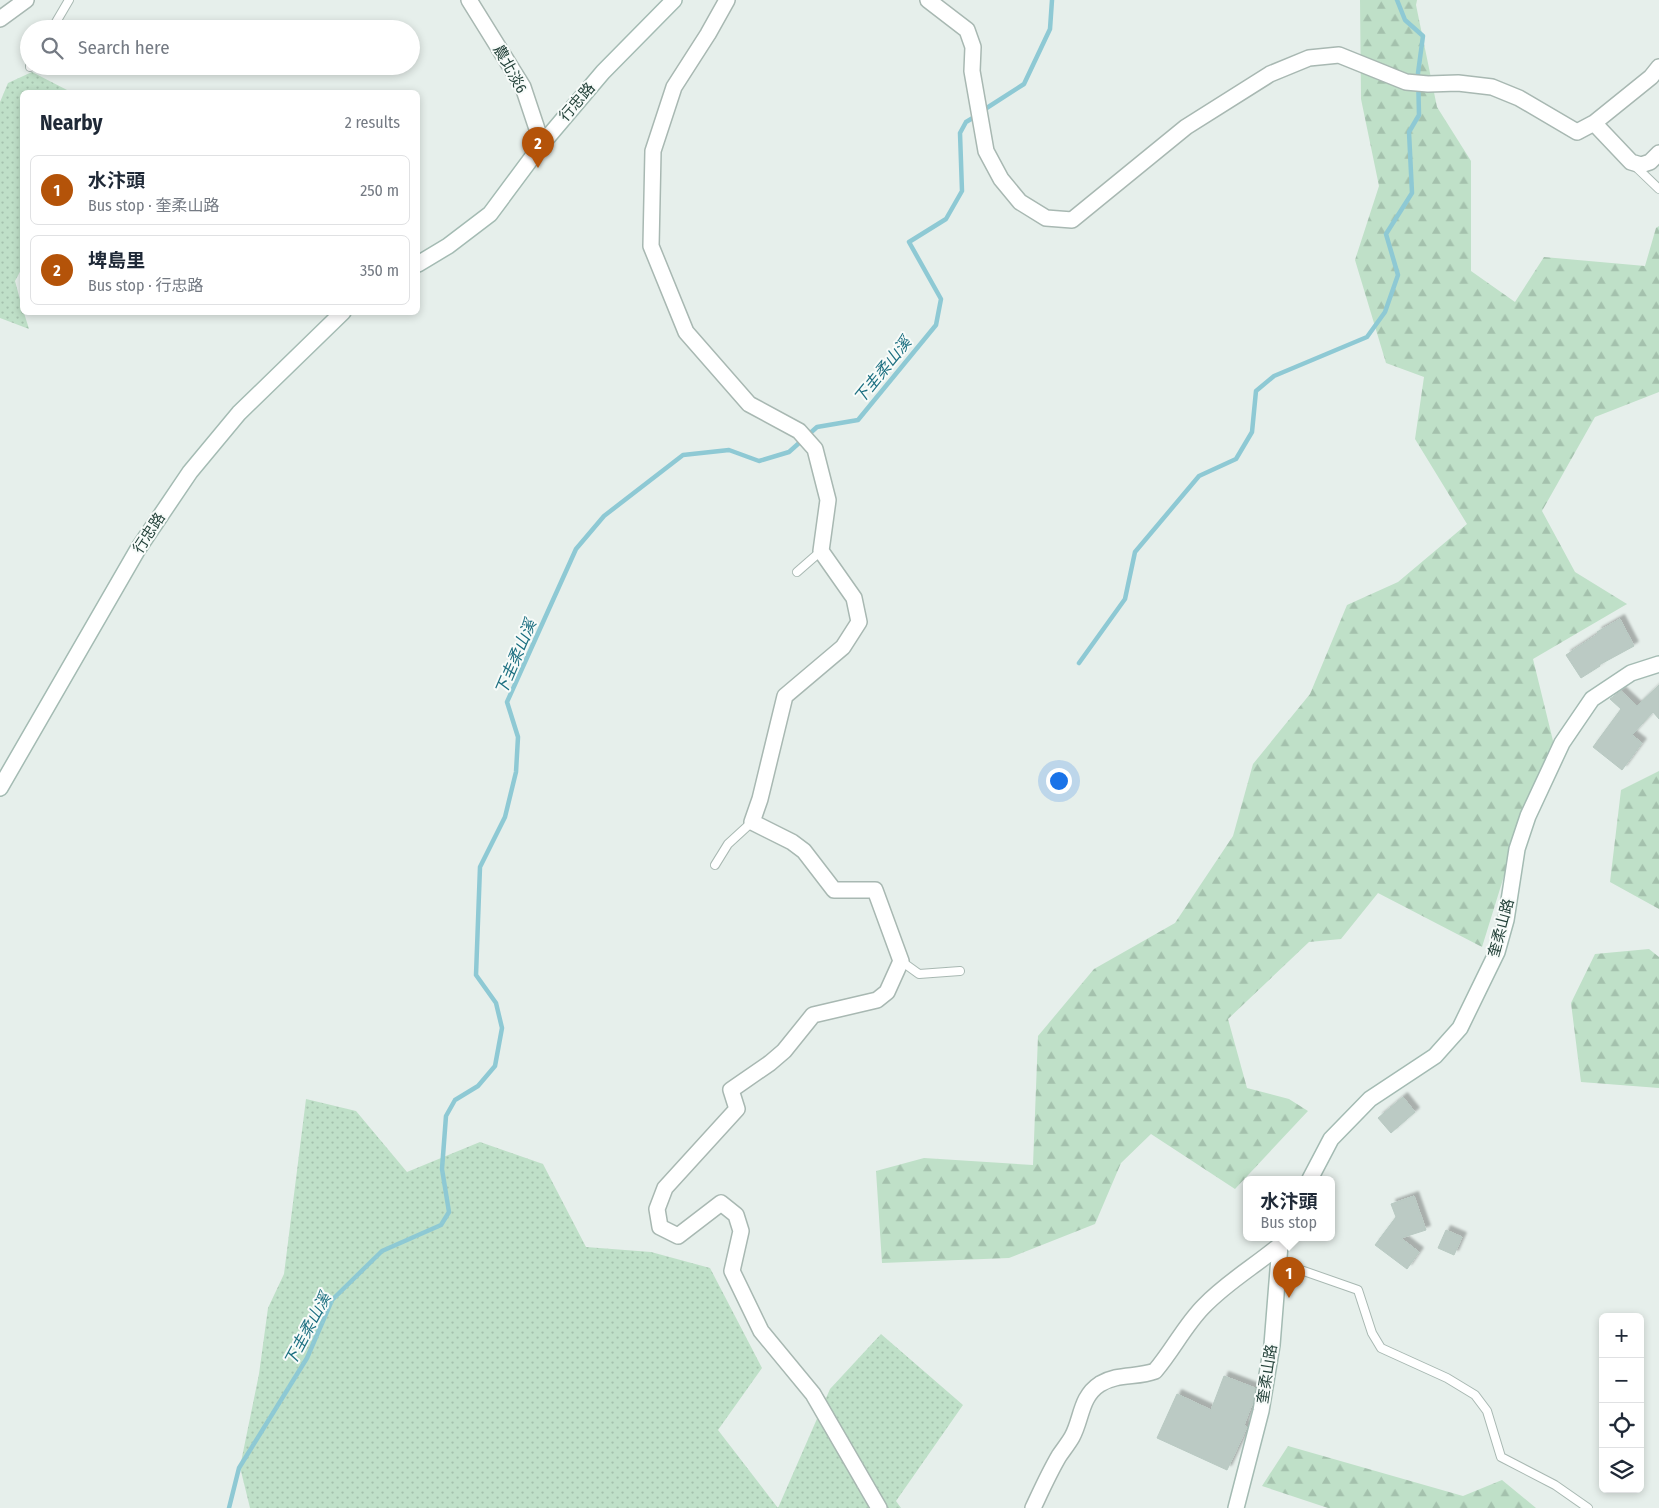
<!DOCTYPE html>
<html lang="en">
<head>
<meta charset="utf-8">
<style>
  :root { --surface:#fff; --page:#f6f6f7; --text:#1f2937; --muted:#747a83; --line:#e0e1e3; --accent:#b45309 }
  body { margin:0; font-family:"Fira Sans Condensed","Noto Sans TC",sans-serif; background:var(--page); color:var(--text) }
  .controls { position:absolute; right:15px; bottom:15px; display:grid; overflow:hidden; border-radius:8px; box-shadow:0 2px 8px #0003 }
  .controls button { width:45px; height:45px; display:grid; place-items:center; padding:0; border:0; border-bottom:1px solid var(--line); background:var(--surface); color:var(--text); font:25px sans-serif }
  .you { position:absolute; left:1058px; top:780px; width:18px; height:18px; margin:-12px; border:4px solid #fff; border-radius:50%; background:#1a73e8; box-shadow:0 0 0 8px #1a73e833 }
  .badge { display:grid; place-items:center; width:32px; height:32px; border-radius:50%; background:var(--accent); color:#fff; font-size:16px; font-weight:700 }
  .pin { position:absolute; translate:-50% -41px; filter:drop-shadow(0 1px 2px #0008) }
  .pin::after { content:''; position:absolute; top:26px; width:18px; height:15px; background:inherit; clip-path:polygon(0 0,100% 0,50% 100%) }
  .popup { position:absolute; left:1243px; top:1176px; width:92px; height:65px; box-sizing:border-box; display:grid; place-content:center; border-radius:8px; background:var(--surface); filter:drop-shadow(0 1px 4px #0005); font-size:16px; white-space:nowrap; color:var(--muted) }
  .popup b { font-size:19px; color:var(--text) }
  .popup::after { content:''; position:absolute; left:50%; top:100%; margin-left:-10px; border:10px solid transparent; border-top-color:var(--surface) }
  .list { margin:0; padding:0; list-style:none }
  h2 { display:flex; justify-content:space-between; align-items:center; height:65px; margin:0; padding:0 20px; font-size:21px }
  h2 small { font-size:16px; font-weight:400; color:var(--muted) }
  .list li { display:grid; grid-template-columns:32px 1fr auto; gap:15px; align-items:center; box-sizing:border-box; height:70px; margin:0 10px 10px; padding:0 10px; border:1px solid var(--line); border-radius:8px }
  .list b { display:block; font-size:19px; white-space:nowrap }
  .list p { margin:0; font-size:16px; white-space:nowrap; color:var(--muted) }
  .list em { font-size:16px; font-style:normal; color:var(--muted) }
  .icon { flex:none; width:28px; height:28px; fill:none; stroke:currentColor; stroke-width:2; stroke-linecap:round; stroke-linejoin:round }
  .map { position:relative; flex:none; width:1659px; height:1508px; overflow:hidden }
  .search { position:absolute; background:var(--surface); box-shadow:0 2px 8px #0003; left:20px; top:20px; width:400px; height:55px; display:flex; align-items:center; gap:12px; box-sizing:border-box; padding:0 18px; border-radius:28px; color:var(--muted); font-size:19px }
  .panel { position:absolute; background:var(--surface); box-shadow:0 2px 8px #0003; left:20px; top:90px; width:400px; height:225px; border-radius:8px }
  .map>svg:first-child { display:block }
  .grass { fill:url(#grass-dots) }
  .forest { fill:url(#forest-firs) }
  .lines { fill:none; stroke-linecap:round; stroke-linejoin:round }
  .stream { stroke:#8ec9d4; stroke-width:4.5 }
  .building { fill:#bbcac4; stroke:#b8c9c2; filter:url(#shadow) }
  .lane-casing { stroke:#a8b8b2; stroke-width:10 }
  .street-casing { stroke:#a8b8b2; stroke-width:18 }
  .secondary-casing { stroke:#a4bbb3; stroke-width:18 }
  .lane { stroke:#fff; stroke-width:8 }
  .street { stroke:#fff; stroke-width:15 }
  .secondary { stroke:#fff; stroke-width:15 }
  .labels { text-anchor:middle; stroke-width:4; stroke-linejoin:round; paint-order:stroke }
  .street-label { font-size:15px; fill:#24423a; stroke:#f7fbf9 }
  .water-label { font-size:16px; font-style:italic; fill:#1c6f80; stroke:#f7fbf9 }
</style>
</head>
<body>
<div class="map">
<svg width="1659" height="1508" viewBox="0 0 1659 1508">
  <defs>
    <pattern id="grass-dots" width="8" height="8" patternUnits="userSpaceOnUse" patternTransform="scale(1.25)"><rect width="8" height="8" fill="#bfe0c8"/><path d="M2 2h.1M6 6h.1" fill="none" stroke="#a4c1ad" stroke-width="1.8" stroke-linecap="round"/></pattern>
    <pattern id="forest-firs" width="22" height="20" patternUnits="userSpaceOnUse" patternTransform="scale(1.25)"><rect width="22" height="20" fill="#bfe0c8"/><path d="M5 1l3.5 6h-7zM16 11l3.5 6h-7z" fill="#a4c1ad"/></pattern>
    <filter id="shadow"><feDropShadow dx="4.5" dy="-4.5" stdDeviation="1" flood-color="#0004"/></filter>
  </defs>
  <rect width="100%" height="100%" fill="#e6efeb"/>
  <path class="grass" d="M 32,72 L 69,91 L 22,92 L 22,268 L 15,281 L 22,307 L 22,312 L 24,313 L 29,329 L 0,318 L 0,102 L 8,83 Z
    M 306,1099 L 356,1111 L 407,1172 L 480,1142 L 543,1164 L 586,1247 L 651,1252 L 710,1268 L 762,1368 L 718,1430 L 778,1508 L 830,1389 L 881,1334 L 963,1405 L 896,1501 L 901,1508 L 250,1508 L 240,1467 L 259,1374 L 268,1308 L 284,1274 Z"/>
  <path class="forest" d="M 1360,0 L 1417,0 L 1416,5 L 1437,107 L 1471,161 L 1471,271 L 1515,302 L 1544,257 L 1645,266 L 1656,228 L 1659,226 L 1659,392 L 1595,417 L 1542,511 L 1575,572 L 1627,604 L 1533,659 L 1555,749 L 1522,818 L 1482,947 L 1378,893 L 1341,939 L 1309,942 L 1228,1019 L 1247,1088 L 1289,1099 L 1308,1111 L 1235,1189 L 1151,1134 L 1121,1163 L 1095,1224 L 1009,1258 L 882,1263 L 876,1171 L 924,1158 L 1033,1165 L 1038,1036 L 1094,969 L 1175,923 L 1233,836 L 1253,764 L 1310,694 L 1347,605 L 1398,582 L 1467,524 L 1415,439 L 1424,377 L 1386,363 L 1355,260 L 1379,186 L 1361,99 Z
    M 1659,771 L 1659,909 L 1610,882 L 1621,790 Z
    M 1649,949 L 1659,957 L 1659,1088 L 1581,1082 L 1571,1003 L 1595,954 Z
    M 1288,1446 L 1463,1496 L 1502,1480 L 1536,1508 L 1328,1508 L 1262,1486 Z"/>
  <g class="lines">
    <path class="stream" d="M 982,111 L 1024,84 L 1050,29 L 1052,0
      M 1079,663 L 1125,599 L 1135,552 L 1199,476 L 1236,459 L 1252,432 L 1256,391 L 1274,376 L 1367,337 L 1385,312 L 1398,275 L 1386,234 L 1412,193 L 1409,132 L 1419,115 L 1418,73 L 1423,36 L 1405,20 L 1397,0
      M 229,1508 L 239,1468 L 307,1358 L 332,1300 L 382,1251 L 441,1225 L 449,1212 L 442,1169 L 446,1116 L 455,1100 L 478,1086 L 495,1066 L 502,1028 L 496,1003 L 476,975 L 480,867 L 505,817 L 516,772 L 518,737 L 507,702 L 576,549 L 604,516 L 683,455 L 729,450 L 759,461 L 789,452 L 817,427 L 858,420 L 936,325 L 941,299 L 909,242 L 946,219 L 962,191 L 960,133 L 966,122 L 976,116"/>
  </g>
  <path class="building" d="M 1620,619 L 1634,646 L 1599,665 L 1600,666 L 1581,678 L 1566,655 L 1598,634 L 1597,632 Z
    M 1659,685 L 1659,719 L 1653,712 L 1632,735 L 1642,743 L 1622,770 L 1593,747 L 1621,709 L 1610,699 L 1621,691 L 1637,706 Z
    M 1403,1097 L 1415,1112 L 1391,1133 L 1378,1118 Z
    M 1414,1196 L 1426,1230 L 1401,1238 L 1419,1252 L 1407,1269 L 1375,1245 L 1396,1217 L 1391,1204 Z
    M 1446,1230 L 1462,1237 L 1454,1255 L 1438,1248 Z
    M 1224,1376 L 1255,1388 L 1253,1402 L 1244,1425 L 1247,1427 L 1227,1470 L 1157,1438 L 1177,1394 L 1211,1410 Z"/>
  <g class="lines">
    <defs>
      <path id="lane" d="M 52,29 L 69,0
        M 30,67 L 30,66
        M 1635,166 L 1659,189
        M 797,572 L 821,551
        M 715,865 L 728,844 L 752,822
        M 901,961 L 919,974 L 960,971
        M 1278,1262 L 1358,1290 L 1372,1333 L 1381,1348 L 1447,1378 L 1475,1395 L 1487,1411 L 1501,1457 L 1555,1485 L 1588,1508"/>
      <path id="street" d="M 469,0 L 523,87 L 542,144
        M 727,0 L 708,34 L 674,87 L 653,151 L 651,246 L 686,332 L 749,404 L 799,431 L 815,449 L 828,500 L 821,551 L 854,598 L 859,622 L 843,647 L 785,696 L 760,799 L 752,822 L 792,842 L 804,851 L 834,890 L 875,890 L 901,961 L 887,992 L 877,1000 L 813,1015 L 784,1051 L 770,1063 L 731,1090 L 737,1109 L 665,1188 L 657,1209 L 660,1227 L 678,1236 L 721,1203 L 736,1215 L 741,1231 L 732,1271 L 761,1331 L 813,1394 L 879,1508
        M 928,0 L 967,30 L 973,47 L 972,71 L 986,151 L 1001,179 L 1020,202 L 1046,218 L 1072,220 L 1186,127 L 1270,74 L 1309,58 L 1339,55 L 1406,82 L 1428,84 L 1458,83 L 1492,87 L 1519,98 L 1577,132 L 1594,123 L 1631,162 L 1641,165 L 1650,162 L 1659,153
        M 0,19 L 26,0
        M 1594,123 L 1651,77 L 1659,67
        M 1033,1508 C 1041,1491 1049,1473 1059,1456 C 1063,1450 1068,1444 1072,1437 C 1082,1419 1080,1397 1100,1384 C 1118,1373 1137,1378 1155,1371 C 1173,1350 1185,1325 1204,1306 C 1227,1282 1255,1266 1280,1245"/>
      <path id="secondary" d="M 418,264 L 448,246 L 490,214 L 542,144 L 603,72 L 674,0
        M 0,788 L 138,549 L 190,472 L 239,413 L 343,312
        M 1310,1179 L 1331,1139 L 1370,1099 L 1435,1056 L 1460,1028 L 1497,952 L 1506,920 L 1517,849 L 1528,816 L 1562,743 L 1592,699 L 1631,673 L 1659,664
        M 1236,1508 L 1261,1411 L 1272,1345 L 1280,1245 L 1283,1237"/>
    </defs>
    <use href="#lane" class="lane-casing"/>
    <use href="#street" class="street-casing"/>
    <use href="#secondary" class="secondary-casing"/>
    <use href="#lane" class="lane"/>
    <use href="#street" class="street"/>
    <use href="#secondary" class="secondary"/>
  </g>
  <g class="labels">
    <g class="street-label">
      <text transform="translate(510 69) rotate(61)" y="5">農北淡6</text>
      <text transform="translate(577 102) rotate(-49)" y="5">行忠路</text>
      <text transform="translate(149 533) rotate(-57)" y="5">行忠路</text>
      <text transform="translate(1501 928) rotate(-75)" y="5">奎柔山路</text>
      <text transform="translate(1267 1374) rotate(-81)" y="5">奎柔山路</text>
    </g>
    <g class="water-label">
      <text transform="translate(882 370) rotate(-51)" y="6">下圭柔山溪</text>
      <text transform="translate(515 657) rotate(-67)" y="6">下圭柔山溪</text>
      <text transform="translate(307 1329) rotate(-62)" y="6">下圭柔山溪</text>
    </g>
  </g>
</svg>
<div class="controls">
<button>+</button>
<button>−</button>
<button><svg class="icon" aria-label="locate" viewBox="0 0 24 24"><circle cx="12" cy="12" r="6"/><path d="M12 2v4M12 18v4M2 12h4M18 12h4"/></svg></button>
<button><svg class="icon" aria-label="layers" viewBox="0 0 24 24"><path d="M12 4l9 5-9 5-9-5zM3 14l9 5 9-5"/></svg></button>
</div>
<div class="you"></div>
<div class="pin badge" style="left:1289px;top:1298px">1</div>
<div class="popup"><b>水汴頭</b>Bus stop</div>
<div class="pin badge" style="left:538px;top:168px">2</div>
<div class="search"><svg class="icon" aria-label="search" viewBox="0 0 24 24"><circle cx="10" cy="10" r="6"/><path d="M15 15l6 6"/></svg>Search here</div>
<section class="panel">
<h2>Nearby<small>2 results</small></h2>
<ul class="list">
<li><span class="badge">1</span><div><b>水汴頭</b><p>Bus stop · 奎柔山路</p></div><em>250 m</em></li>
<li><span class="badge">2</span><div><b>埤島里</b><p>Bus stop · 行忠路</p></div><em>350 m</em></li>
</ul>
</section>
</div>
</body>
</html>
